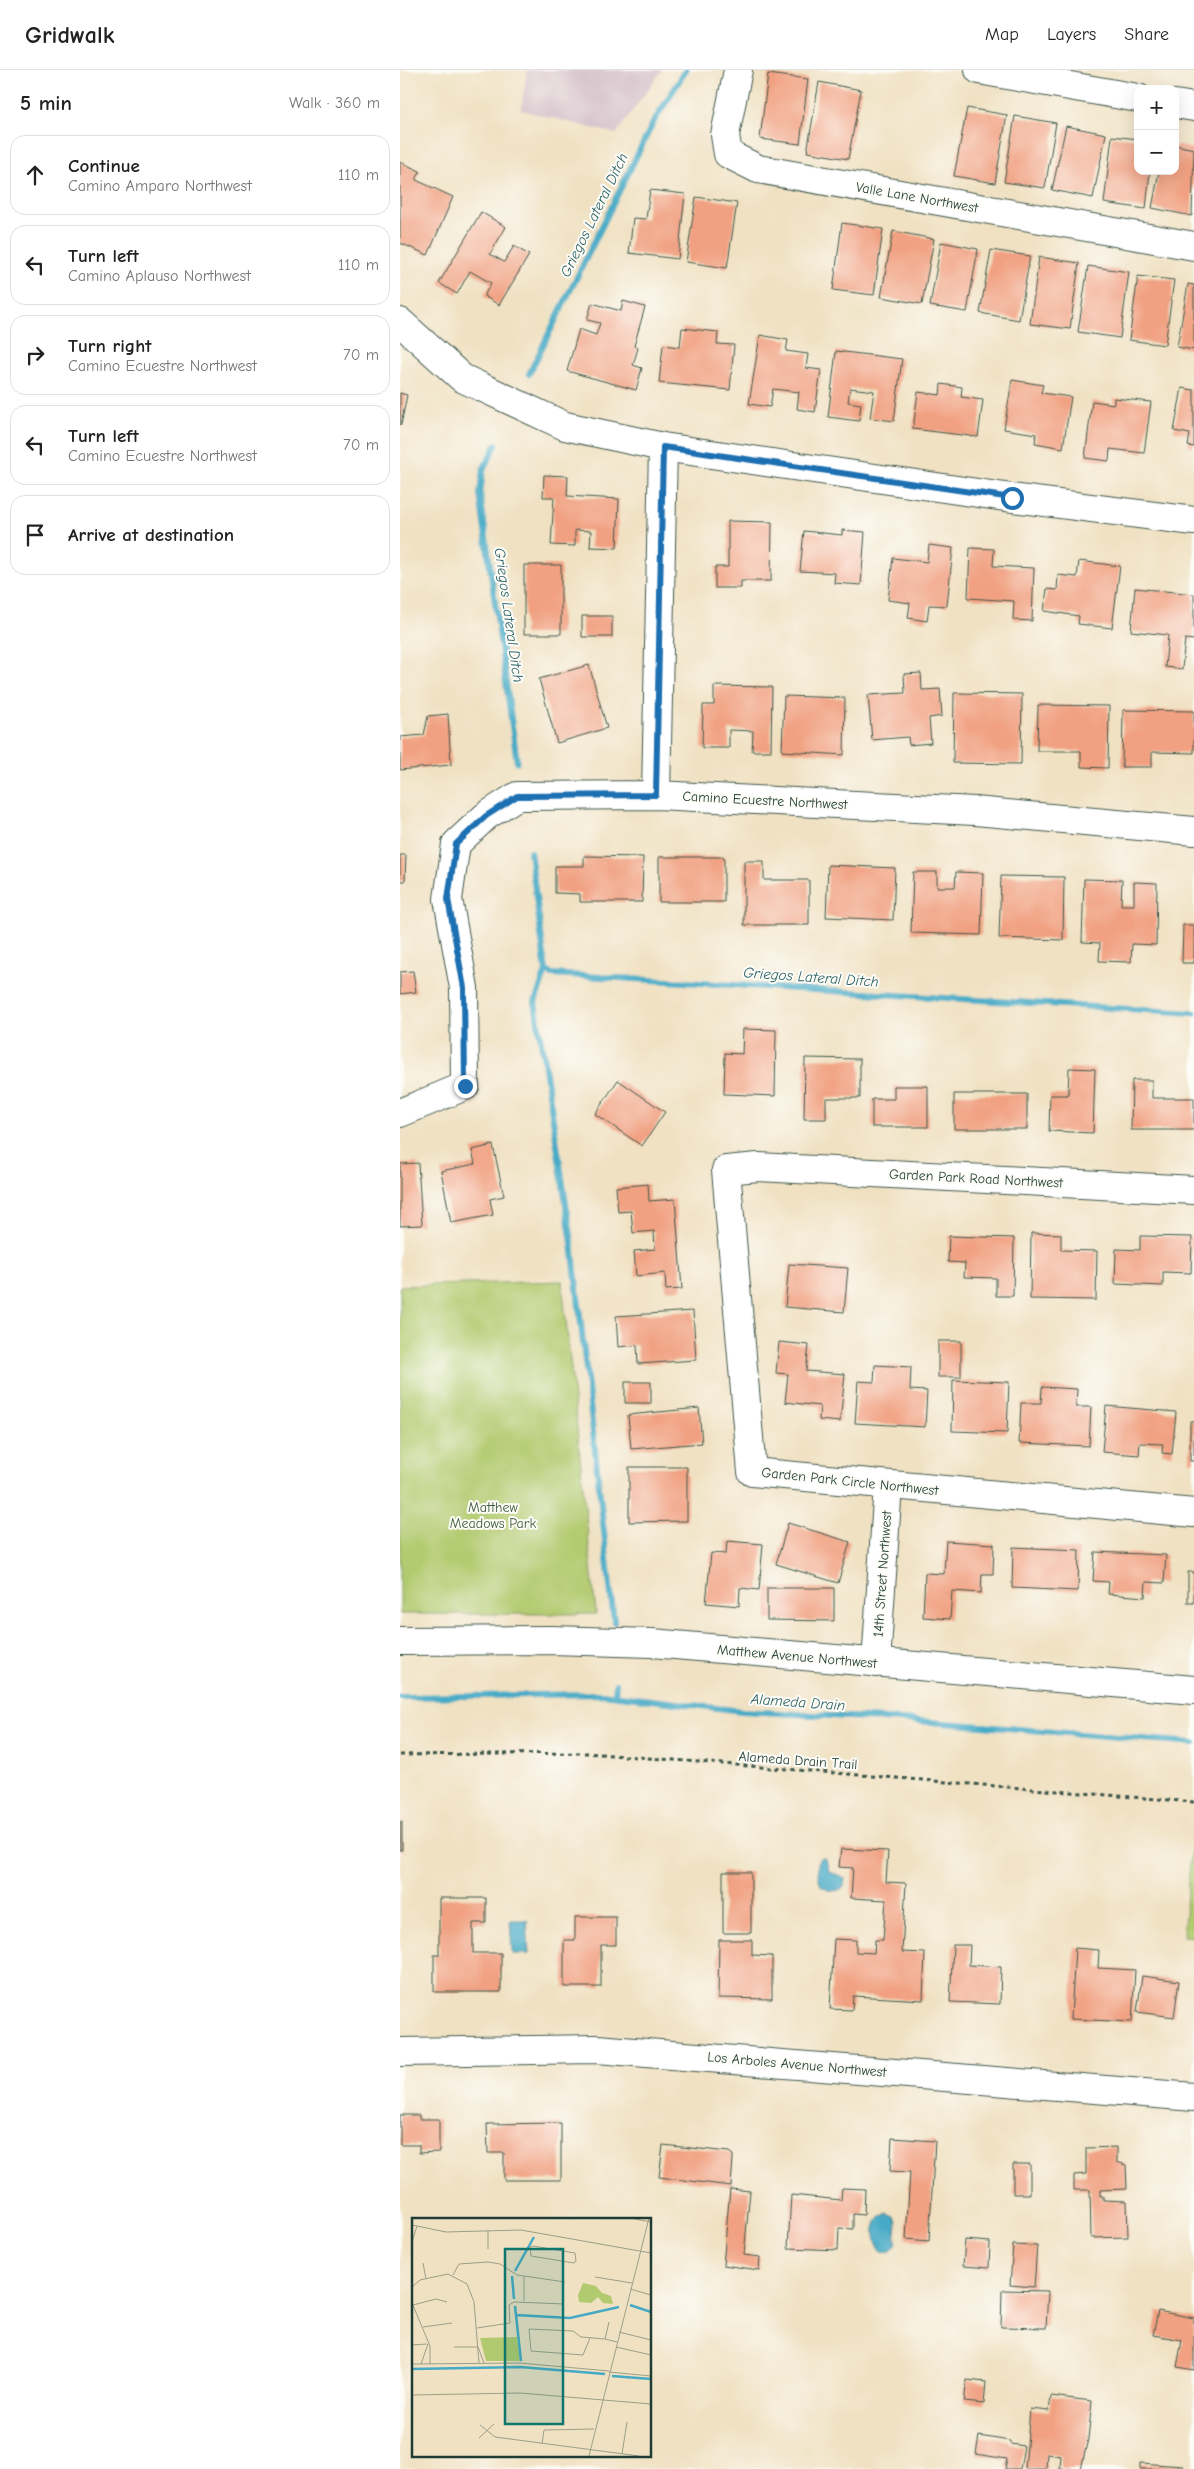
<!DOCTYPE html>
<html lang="en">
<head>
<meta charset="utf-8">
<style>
  :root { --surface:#fff; --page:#f2f2f2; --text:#222; --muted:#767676; --line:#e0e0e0 }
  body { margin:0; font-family:"Comic Neue",sans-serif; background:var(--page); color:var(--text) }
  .controls { position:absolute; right:15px; top:15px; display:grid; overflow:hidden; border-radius:10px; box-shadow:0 5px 20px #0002 }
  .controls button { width:45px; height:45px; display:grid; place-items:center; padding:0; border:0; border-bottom:1px solid var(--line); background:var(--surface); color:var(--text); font:25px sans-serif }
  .stop { position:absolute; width:15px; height:15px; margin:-11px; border:4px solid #1f6fb2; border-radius:50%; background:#fff }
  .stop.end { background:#1f6fb2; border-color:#fff; box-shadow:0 1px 5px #0008 }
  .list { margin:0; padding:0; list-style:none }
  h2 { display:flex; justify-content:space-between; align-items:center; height:65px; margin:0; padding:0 20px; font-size:21px }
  h2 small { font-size:16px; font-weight:400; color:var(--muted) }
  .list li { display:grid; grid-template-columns:32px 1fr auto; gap:15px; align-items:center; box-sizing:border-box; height:80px; margin:0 10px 10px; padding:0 10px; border:1px solid var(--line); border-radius:15px }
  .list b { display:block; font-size:19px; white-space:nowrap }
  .list p { margin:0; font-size:16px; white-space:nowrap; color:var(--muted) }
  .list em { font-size:16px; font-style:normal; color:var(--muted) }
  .icon { flex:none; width:28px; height:28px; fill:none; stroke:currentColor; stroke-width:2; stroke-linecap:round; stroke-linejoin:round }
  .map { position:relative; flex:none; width:794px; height:2399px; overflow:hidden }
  header { display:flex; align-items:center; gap:30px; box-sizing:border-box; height:70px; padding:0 25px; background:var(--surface); border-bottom:1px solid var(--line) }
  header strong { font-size:24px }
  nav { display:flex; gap:28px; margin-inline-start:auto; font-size:18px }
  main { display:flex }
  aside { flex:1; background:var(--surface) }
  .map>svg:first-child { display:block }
  .industrial { fill:#d2bdc6 }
  .green { fill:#b2ca6f; stroke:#688452 }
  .water { fill:#46aac6; stroke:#32747d }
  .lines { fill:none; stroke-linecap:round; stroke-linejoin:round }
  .stream { stroke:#46aac6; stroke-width:6 }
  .building { fill:#f1a182 }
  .minor-casing { stroke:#3e5649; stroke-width:30 }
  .path { stroke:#3e5649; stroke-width:3; stroke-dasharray:4 4; stroke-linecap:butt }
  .minor { stroke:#fff; stroke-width:28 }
  .route { stroke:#1f6fb2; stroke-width:6 }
  .labels { text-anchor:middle; stroke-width:4; stroke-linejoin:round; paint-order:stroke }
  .street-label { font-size:14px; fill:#1f3d34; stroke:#fdfcf7 }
  .park-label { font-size:14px; fill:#446043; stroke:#fdfcf7 }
  .water-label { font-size:15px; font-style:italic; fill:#2d6367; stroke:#fdfcf7 }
  .inset-river { fill:none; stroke:#46aac6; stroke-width:2.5 }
  .inset-road { fill:none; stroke:#9c9f89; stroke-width:1 }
  .view { fill:#0f766e; fill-opacity:0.15; stroke:#0f766e; stroke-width:2.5 }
  .inset-edge { fill:none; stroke:#1f3d34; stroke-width:2.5 }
</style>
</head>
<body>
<header>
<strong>Gridwalk</strong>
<nav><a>Map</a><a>Layers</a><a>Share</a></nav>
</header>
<main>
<aside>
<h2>5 min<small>Walk · 360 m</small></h2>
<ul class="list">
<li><svg class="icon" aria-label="ahead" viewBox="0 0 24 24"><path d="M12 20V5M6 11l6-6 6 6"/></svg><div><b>Continue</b><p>Camino Amparo Northwest</p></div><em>110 m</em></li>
<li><svg class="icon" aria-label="left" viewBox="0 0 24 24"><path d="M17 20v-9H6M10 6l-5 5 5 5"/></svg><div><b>Turn left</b><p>Camino Aplauso Northwest</p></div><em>110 m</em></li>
<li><svg class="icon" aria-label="right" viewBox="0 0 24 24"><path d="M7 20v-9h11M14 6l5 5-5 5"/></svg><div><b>Turn right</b><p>Camino Ecuestre Northwest</p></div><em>70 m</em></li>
<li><svg class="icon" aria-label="left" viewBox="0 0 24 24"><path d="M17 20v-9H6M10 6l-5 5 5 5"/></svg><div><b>Turn left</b><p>Camino Ecuestre Northwest</p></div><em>70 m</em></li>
<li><svg class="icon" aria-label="arrive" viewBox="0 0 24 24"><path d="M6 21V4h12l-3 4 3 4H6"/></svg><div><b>Arrive at destination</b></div></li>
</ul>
</aside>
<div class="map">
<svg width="794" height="2399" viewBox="0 0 794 2399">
  <rect width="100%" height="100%" fill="#fdfcf7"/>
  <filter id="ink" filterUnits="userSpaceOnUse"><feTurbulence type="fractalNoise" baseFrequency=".02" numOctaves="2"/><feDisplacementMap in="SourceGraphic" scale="10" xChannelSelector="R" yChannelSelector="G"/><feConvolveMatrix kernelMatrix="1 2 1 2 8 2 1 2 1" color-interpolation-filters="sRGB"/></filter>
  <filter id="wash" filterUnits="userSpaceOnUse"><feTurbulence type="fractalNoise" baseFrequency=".0096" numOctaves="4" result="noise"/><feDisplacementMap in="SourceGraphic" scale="20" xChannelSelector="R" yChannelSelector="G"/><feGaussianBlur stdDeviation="1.12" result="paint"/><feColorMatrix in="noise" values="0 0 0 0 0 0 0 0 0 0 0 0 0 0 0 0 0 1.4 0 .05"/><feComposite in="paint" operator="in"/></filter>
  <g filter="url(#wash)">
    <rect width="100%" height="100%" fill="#f0e1c2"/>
    <path class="industrial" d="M 127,0 L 262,0 L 216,64 L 121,40 Z"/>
    <path class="green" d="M 162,1211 L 196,1544 L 0,1544 L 0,1216 Z
      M 794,1751 L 794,1867 L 783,1866 Z"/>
    <path class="water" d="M 421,1787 L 426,1789 L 429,1801 L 445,1808 L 444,1817 C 437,1823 427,1821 421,1816 C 418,1807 415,1794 421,1787 Z
      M 110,1850 L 127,1850 L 129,1884 L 112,1884 Z
      M 488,2143 L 495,2146 C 500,2156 493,2164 497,2174 L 490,2182 L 482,2182 C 472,2171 471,2148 488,2143 Z"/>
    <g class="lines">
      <path class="stream" d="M 129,304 L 253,53 L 286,0
        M 96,375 L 83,400 L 80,424 L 117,692
        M 130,782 L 146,901 L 152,904 L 794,943
        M 146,901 L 135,932 L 172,1173 L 214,1552
        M 215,1625 L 216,1614
        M 0,1627 L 202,1624 L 342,1641 L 518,1651 L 794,1673"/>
    </g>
    <g id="blocks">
      <path class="building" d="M 368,4 L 408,9 L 400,74 L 360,69 Z
        M 419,12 L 461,20 L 448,89 L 407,82 Z
        M 567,38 L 607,45 L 595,113 L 554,106 Z
        M 615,46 L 656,53 L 645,118 L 604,112 Z
        M 666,56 L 706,64 L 693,128 L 652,120 Z
        M 712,66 L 738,69 L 738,101 L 750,101 L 746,139 L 704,133 Z
        M 775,75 L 794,79 L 792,146 L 752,138 L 759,101 L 775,101 Z
        M 0,92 L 20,101 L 16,110 L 53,127 L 28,185 L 0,173 Z
        M 250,120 L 285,124 L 278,189 L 229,183 L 233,148 L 246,149 Z
        M 296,127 L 337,133 L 327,198 L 286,192 Z
        M 81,142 L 106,157 L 90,184 L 104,192 L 114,176 L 129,185 L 99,235 L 84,226 L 91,213 L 70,201 L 57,224 L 39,213 Z
        M 442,153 L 483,159 L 474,225 L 433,220 Z
        M 493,161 L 534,169 L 522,234 L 481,227 Z
        M 541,172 L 578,179 L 567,242 L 530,236 Z
        M 591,180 L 630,186 L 619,250 L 580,243 Z
        M 639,187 L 679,193 L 670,259 L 630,254 Z
        M 688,196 L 729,202 L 720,268 L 678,262 Z
        M 738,206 L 774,210 L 765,275 L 729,270 Z
        M 788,214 L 794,215 L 794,280 L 777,277 Z
        M 223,231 L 245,237 L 234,276 L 238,278 L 233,295 L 242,298 L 236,320 L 167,301 L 179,259 L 196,265 L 200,253 L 187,250 L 192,233 L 221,241 Z
        M 282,258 L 318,262 L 317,274 L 334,275 L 330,320 L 259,313 L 263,275 L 280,277 Z
        M 360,265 L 388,270 L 386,281 L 408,284 L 406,298 L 421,300 L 415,342 L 397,339 L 399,322 L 373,319 L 370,337 L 349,334 Z
        M 436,281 L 502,289 L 494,351 L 470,348 L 474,321 L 450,318 L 448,332 L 461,334 L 459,351 L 428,347 Z
        M 612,310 L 643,315 L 641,323 L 671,327 L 663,378 L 635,373 L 636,364 L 604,359 Z
        M 541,314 L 562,317 L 561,327 L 583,330 L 578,367 L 513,359 L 518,322 L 540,325 Z
        M 782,318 L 794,320 L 794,377 L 788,376 L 790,364 L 774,361 Z
        M 0,323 L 7,325 L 1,355 L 0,355 Z
        M 714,328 L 751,332 L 744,383 L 710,379 L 709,391 L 685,388 L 692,331 L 714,334 Z
        M 144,405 L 168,406 L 167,426 L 219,429 L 217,478 L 190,477 L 191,461 L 175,460 L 175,476 L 151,475 L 154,427 L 143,427 Z
        M 328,451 L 372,452 L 371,511 L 341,511 L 341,518 L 315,518 L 315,497 L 328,497 Z
        M 442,460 L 465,462 L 461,515 L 434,513 L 435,503 L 400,501 L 404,461 L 442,465 Z
        M 529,475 L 553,478 L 547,536 L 529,535 L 527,551 L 508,548 L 510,533 L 488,530 L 493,488 L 527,492 Z
        M 570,478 L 594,479 L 593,496 L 634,498 L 632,551 L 613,550 L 614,531 L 568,528 Z
        M 679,491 L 720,496 L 712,558 L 678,554 L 679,546 L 644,541 L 647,519 L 657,520 L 658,505 L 677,507 Z
        M 124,495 L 161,495 L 161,564 L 124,564 Z
        M 735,518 L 794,524 L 794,570 L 785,569 L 782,599 L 765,597 L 768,565 L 731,561 Z
        M 182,546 L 212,546 L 212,567 L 182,567 Z
        M 189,595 L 207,658 L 157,673 L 139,609 Z
        M 521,603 L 522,620 L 540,619 L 542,646 L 529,648 L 531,673 L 509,675 L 508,667 L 472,670 L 468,625 L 505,623 L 504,604 Z
        M 314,616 L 372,617 L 371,681 L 352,681 L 353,661 L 329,660 L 329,678 L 302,678 L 303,635 L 314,635 Z
        M 554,623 L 622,624 L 621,694 L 553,693 Z
        M 384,626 L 445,628 L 444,685 L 382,681 Z
        M 638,635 L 709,636 L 708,698 L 681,697 L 681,681 L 637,681 Z
        M 723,640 L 794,641 L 794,683 L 752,682 L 752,697 L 722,697 Z
        M 48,644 L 51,695 L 0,700 L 0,667 L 24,665 L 28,646 Z
        M 0,785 L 6,785 L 5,811 L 0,811 Z
        M 184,786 L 243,787 L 242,832 L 180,832 L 180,824 L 155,823 L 155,796 L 184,796 Z
        M 259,787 L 324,787 L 324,832 L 259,832 Z
        M 344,791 L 364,791 L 364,810 L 409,810 L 409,855 L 344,855 Z
        M 428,795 L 495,798 L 493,850 L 426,847 Z
        M 513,802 L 537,802 L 537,817 L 555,817 L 556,802 L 583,803 L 581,865 L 511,863 Z
        M 601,806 L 664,807 L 663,870 L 599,868 Z
        M 684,809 L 722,810 L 721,835 L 734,835 L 734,812 L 757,813 L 756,875 L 732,874 L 731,892 L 699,891 L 700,873 L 682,872 Z
        M 783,855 L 794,855 L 794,893 L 782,893 Z
        M 13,901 L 16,922 L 0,924 L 0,902 Z
        M 343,959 L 376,960 L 375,1026 L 324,1024 L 325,983 L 342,984 Z
        M 405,988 L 460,989 L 460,1028 L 426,1028 L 426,1049 L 404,1049 Z
        M 669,998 L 695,999 L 693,1063 L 649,1061 L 650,1025 L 668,1025 Z
        M 218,1010 L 265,1042 L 242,1076 L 195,1044 Z
        M 732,1010 L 752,1010 L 752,1028 L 794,1028 L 794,1060 L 731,1060 Z
        M 494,1016 L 528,1016 L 528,1057 L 472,1057 L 472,1029 L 494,1029 Z
        M 554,1024 L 627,1024 L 627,1059 L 554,1059 Z
        M 93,1075 L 104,1126 L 90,1129 L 93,1145 L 51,1153 L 41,1101 L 75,1094 L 72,1080 Z
        M 18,1093 L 22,1155 L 0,1156 L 0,1094 Z
        M 248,1114 L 249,1131 L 275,1129 L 282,1219 L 266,1220 L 265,1203 L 236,1206 L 234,1181 L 255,1179 L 254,1161 L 233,1163 L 231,1141 L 218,1142 L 216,1117 Z
        M 631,1163 L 661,1164 L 661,1180 L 697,1181 L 696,1230 L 630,1229 Z
        M 549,1166 L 614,1168 L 613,1226 L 596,1226 L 596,1208 L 564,1207 L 565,1193 L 548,1192 Z
        M 740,1166 L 792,1167 L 791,1203 L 763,1202 L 763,1216 L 715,1214 L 716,1179 L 740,1180 Z
        M 389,1194 L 448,1198 L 444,1242 L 385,1237 Z
        M 293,1241 L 296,1290 L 238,1294 L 237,1275 L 218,1277 L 216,1246 Z
        M 538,1271 L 561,1271 L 561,1307 L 538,1307 Z
        M 379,1272 L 409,1275 L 406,1301 L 445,1304 L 440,1352 L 419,1350 L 420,1336 L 385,1332 L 388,1304 L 376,1303 Z
        M 475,1295 L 511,1297 L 510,1320 L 527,1321 L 525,1357 L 455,1353 L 458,1311 L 474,1312 Z
        M 553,1310 L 609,1312 L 607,1363 L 552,1361 Z
        M 225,1312 L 251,1312 L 251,1333 L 225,1333 Z
        M 642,1317 L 677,1319 L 676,1337 L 691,1337 L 689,1376 L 619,1373 L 621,1333 L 641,1333 Z
        M 706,1336 L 776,1342 L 772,1384 L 762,1383 L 763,1374 L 740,1373 L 739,1385 L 702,1382 Z
        M 299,1338 L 302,1373 L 231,1379 L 228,1345 Z
        M 790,1351 L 794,1351 L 794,1391 L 790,1391 Z
        M 229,1397 L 287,1397 L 287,1451 L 229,1452 Z
        M 388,1453 L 450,1472 L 438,1513 L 376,1494 Z
        M 327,1471 L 363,1474 L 359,1520 L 340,1518 L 339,1536 L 306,1533 L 311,1483 L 326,1484 Z
        M 546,1471 L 594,1474 L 593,1504 L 582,1504 L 581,1523 L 552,1521 L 550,1549 L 523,1547 L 525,1503 L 544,1504 Z
        M 613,1477 L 679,1480 L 678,1521 L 612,1518 Z
        M 695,1482 L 766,1485 L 764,1513 L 746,1512 L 745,1527 L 708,1524 L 709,1512 L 693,1511 Z
        M 788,1502 L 794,1502 L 794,1533 L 788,1533 Z
        M 367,1518 L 434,1518 L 434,1551 L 367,1550 Z
        M 0,1752 L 2,1752 L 2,1780 L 0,1780 Z
        M 441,1779 L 488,1781 L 486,1812 L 506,1813 L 502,1882 L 525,1883 L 523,1930 L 453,1926 L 452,1940 L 430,1939 L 434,1869 L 456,1870 L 456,1882 L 474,1883 L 475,1870 L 483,1870 L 486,1830 L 451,1828 L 453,1798 L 439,1797 Z
        M 323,1802 L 351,1802 L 351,1863 L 323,1863 Z
        M 39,1828 L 86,1828 L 86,1853 L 73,1853 L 73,1883 L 101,1883 L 101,1922 L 34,1922 L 34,1885 L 39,1885 Z
        M 175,1847 L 216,1847 L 216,1875 L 201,1875 L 201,1917 L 164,1917 L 164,1870 L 175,1870 Z
        M 319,1870 L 352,1870 L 352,1885 L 372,1886 L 372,1929 L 318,1928 Z
        M 553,1875 L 570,1875 L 569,1895 L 601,1897 L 600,1934 L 550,1932 Z
        M 675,1878 L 699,1880 L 698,1898 L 735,1900 L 732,1952 L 671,1949 Z
        M 742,1906 L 779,1911 L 774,1947 L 737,1942 Z
        M 0,2045 L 19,2045 L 19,2049 L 39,2049 L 39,2082 L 19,2083 L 19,2075 L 0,2075 Z
        M 161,2053 L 161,2110 L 104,2110 L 104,2083 L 88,2083 L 87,2054 Z
        M 492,2068 L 535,2071 L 529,2171 L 506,2169 L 510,2102 L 490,2101 Z
        M 263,2075 L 329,2082 L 333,2085 L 333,2089 L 331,2116 L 259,2107 Z
        M 717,2077 L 717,2092 L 726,2095 L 727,2119 L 700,2120 L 700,2126 L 703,2126 L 703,2130 L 727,2131 L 728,2167 L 691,2168 L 690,2120 L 674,2120 L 674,2105 L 686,2104 L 686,2078 Z
        M 613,2094 L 630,2094 L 630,2124 L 613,2124 Z
        M 442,2118 L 465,2119 L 464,2145 L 453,2144 L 453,2159 L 439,2158 L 438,2180 L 388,2178 L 391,2125 L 441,2130 Z
        M 330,2119 L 350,2121 L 344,2185 L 360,2187 L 359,2200 L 323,2195 Z
        M 565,2170 L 590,2172 L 589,2198 L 563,2196 Z
        M 613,2175 L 637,2176 L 634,2217 L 610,2215 Z
        M 602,2220 L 648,2221 L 646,2258 L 601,2257 Z
        M 758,2241 L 794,2248 L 794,2300 L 777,2297 L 782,2270 L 753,2265 Z
        M 567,2310 L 586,2312 L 584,2334 L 564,2332 Z
        M 651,2326 L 692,2331 L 688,2369 L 681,2399 L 660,2399 L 661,2386 L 647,2384 L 646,2399 L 625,2399 L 630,2339 L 649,2341 Z
        M 579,2366 L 610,2371 L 610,2374 L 624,2376 L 620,2399 L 605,2399 L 607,2389 L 576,2384 Z
        M 740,2393 L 783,2396 L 783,2399 L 740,2399 Z"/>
    </g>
  </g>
  <g filter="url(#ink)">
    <use href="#blocks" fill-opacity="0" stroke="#3e5649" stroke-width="1"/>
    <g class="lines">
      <defs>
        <path id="minor" d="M 338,0 L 325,65 L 328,84 L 358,99 L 794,176
          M 579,0 L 738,28
          M 775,34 L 794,37
          M 0,252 L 62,308 L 165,356 L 263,377 L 612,428 L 794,451
          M 256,725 L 263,377
          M 0,1043 L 65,1016 L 64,918 L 48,829 L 56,774 L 86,746 L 117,726 L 256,725 L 575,741 L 794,761
          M 794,1120 L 358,1097 L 326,1100 L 352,1402 L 794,1443
          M 0,1571 L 151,1570 L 252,1573 L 794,1620
          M 476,1593 L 488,1415
          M 0,1982 L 197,1979 L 794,2027"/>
      </defs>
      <use href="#minor" class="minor-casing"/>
      <path class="path" d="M 0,1685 L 187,1683 L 794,1732"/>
      <use href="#minor" class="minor"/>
    </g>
  </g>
  <g class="lines" filter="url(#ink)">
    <path class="route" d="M 65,1016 L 64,918 L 48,829 L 56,774 L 86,746 L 117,726 L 256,725 L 263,377 L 612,428"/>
  </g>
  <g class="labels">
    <g class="street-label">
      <text transform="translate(517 127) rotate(10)" y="5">Valle Lane Northwest</text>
      <text transform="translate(365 730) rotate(3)" y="5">Camino Ecuestre Northwest</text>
      <text transform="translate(576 1108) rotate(3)" y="5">Garden Park Road Northwest</text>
      <text transform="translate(450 1411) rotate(6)" y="5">Garden Park Circle Northwest</text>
      <text transform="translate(482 1504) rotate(-86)" y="5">14th Street Northwest</text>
      <text transform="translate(397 1586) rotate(5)" y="5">Matthew Avenue Northwest</text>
      <text transform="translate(398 1690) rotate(4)" y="5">Alameda Drain Trail</text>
      <text transform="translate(397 1994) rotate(5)" y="5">Los Arboles Avenue Northwest</text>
    </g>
    <g class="park-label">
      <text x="93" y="1442">Matthew<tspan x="93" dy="16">Meadows Park</tspan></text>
    </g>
    <g class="water-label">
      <text transform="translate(194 145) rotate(-64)" y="5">Griegos Lateral Ditch</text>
      <text transform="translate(109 545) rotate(82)" y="5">Griegos Lateral Ditch</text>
      <text transform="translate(411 907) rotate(4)" y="5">Griegos Lateral Ditch</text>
      <text transform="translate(398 1632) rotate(4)" y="5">Alameda Drain</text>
    </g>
  </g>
  <g transform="translate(12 2148)">
    <rect width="239" height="239" fill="#f0e1c2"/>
    <path d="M 171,65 L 184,68 L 190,75 L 199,78 L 201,86 L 191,85 L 186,79 L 179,85 L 167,84 L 166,77 ZM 105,119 L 108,143 L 74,143 L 68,120 Z" fill="#b2ca6f"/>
    <path class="inset-river" d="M 103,53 L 122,19M 100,58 L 102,81M 218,87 L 239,94M 103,88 L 104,97 L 158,100 L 207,89M 104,97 L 109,143M 0,151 L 108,149 L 193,156M 200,158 L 239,161"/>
    <path class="inset-road" d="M 218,0 L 239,4M 0,7 L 34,14 L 109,12 L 239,35M 0,24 L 5,8M 121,28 L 163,35 L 164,43 L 162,45 L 119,38 L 118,29 ZM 76,31 L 76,12M 229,32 L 237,0M 11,45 L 14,61M 41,57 L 47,46 L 76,44 L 88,46 L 105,57 L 153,64M 183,59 L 220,65M 0,69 L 8,62 L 36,56 L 55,66 L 62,84 L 67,145M 218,71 L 239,77M 112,83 L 112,58M 0,85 L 18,128 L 18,146M 1,87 L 24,81 L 35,84M 11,109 L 40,105M 65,110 L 98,105 L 97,87 L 102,84 L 152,86M 207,114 L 239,122M 178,120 L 171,137 L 119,133 L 117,111 L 161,113 L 169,119 L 193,121 L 205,124M 193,121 L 197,104M 0,127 L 15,126M 42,129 L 66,129M 66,129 L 72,145M 204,129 L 239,137M 0,146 L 108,145 L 197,153M 9,146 L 16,126M 197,154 L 239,158M 0,177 L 108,175 L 239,186M 68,207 L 83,219 L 227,238M 67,220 L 82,206M 130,226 L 132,212 L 182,211M 210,236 L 215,204M 177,238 L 229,32"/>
    <path class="view" d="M 93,31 L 151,31 L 151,206 L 93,206 Z"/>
    <rect width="239" height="239" class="inset-edge"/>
  </g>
</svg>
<div class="controls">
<button>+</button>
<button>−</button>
</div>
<div class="stop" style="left:612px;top:428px"></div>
<div class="stop end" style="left:65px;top:1016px"></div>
</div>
</main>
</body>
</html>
